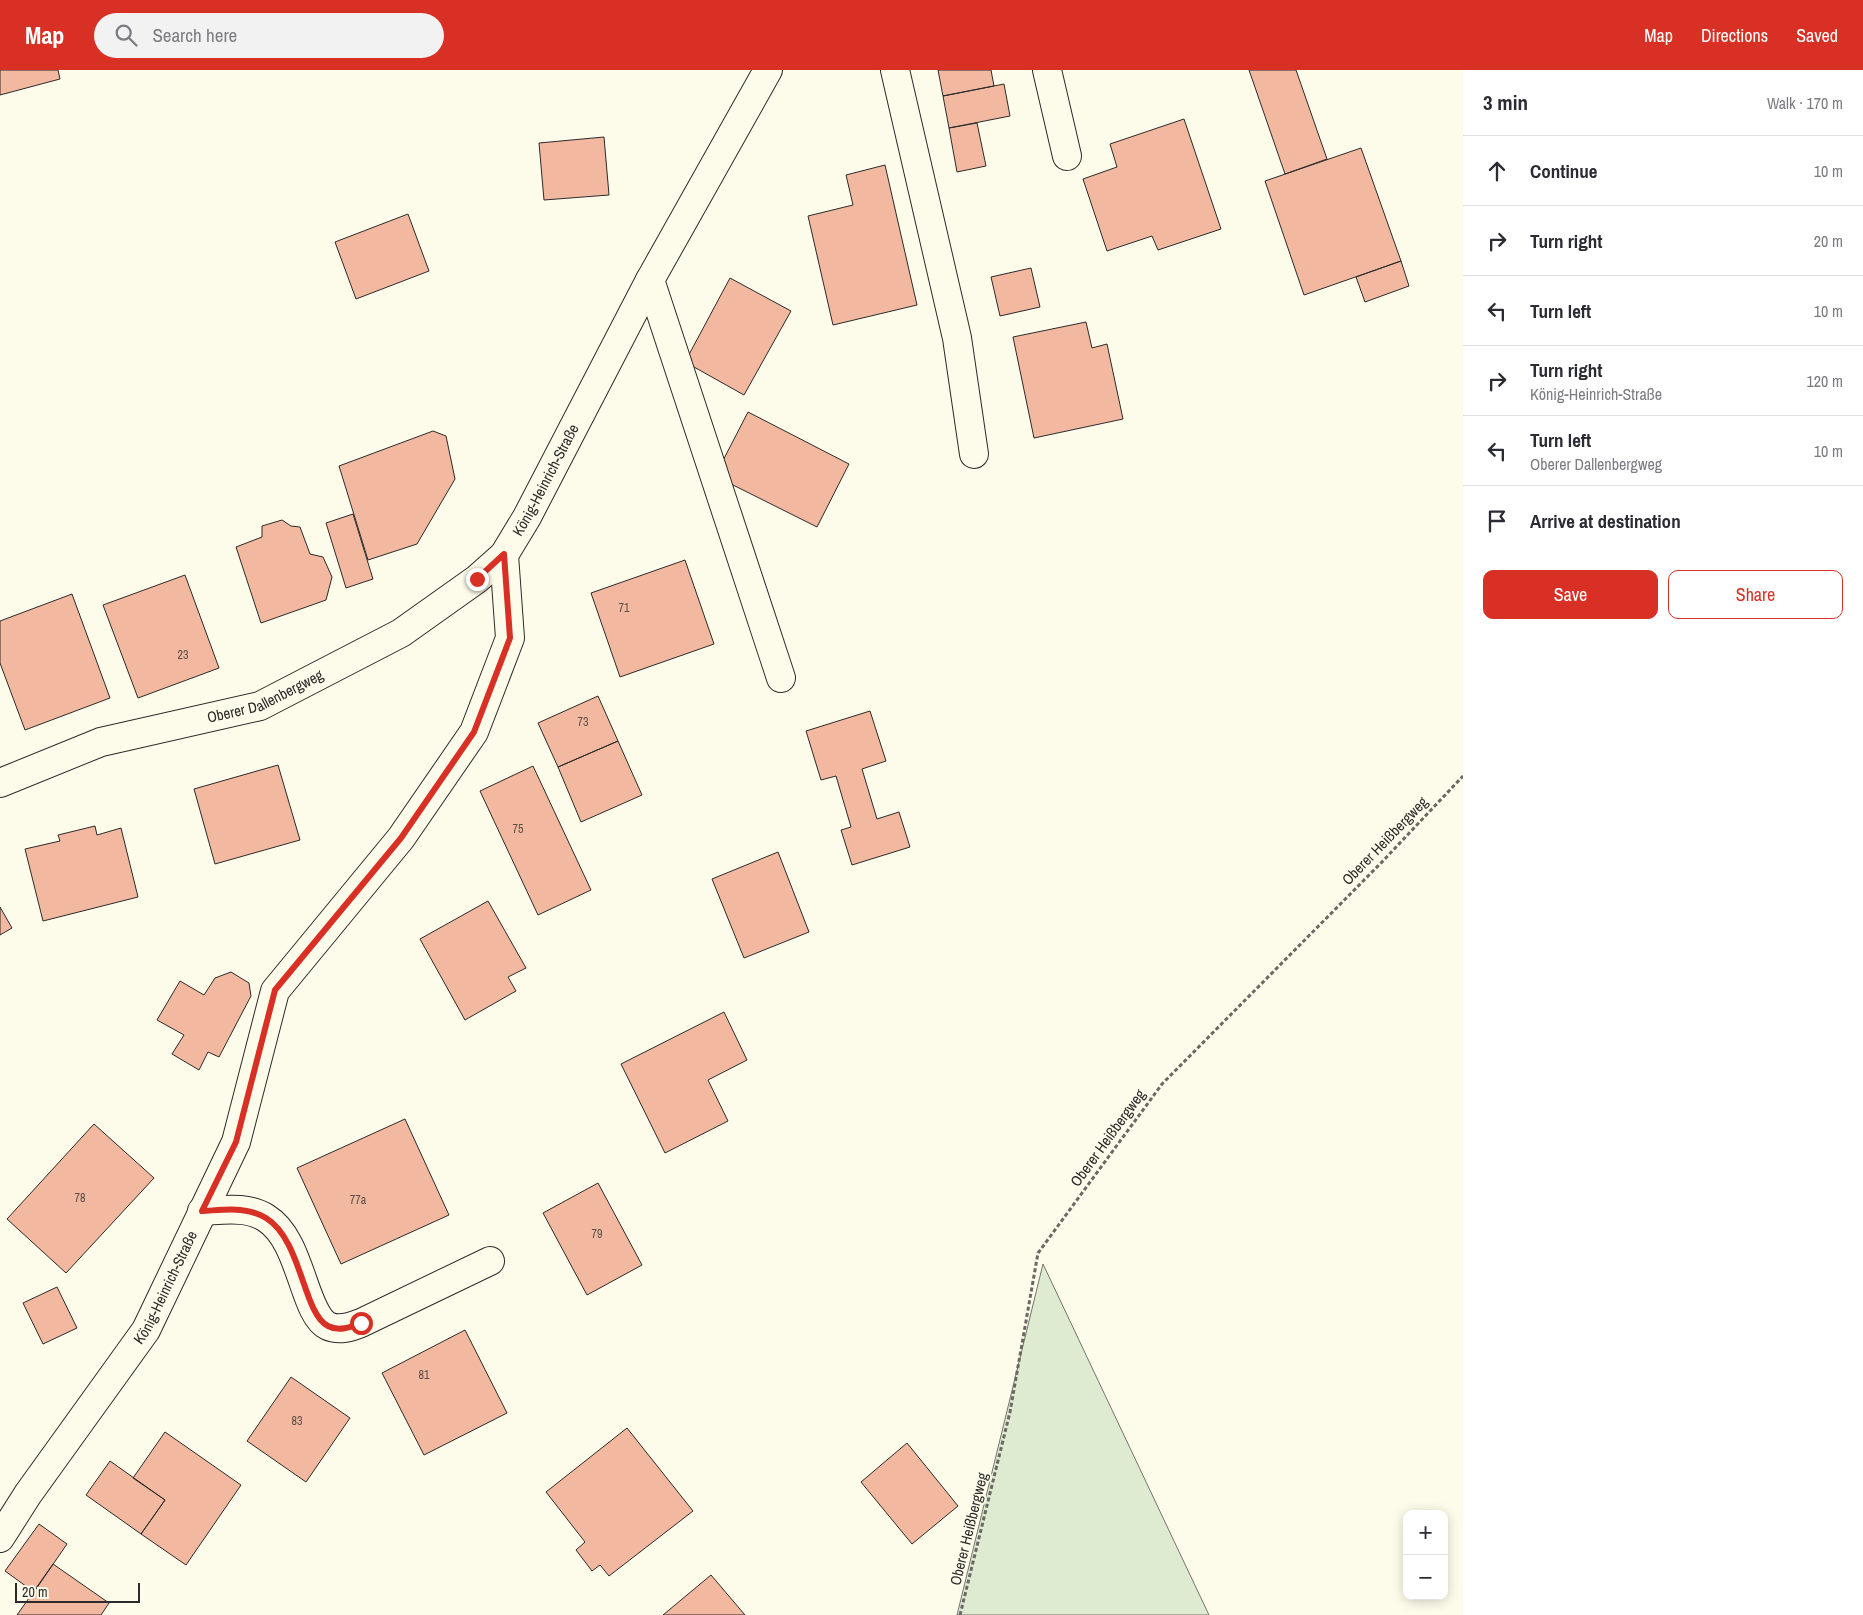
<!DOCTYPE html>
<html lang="en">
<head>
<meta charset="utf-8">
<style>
  :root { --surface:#fff; --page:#f2f2f3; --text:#2b2b33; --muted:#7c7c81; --line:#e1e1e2; --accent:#d93025 }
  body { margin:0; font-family:"Archivo Narrow",sans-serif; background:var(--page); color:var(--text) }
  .controls { position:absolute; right:15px; bottom:15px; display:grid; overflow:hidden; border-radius:10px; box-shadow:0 2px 12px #0003 }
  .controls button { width:45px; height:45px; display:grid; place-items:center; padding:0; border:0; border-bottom:1px solid var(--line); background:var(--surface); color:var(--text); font:25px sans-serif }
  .scale { position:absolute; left:15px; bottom:12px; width:125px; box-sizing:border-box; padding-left:5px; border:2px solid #2b2b2b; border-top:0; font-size:14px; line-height:18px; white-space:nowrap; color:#2b2b2b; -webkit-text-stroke:4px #fdfbea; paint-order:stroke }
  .stop { position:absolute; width:15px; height:15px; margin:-11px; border:4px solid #d93025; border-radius:50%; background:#fff }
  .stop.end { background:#d93025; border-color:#fff; box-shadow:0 1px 5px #0008 }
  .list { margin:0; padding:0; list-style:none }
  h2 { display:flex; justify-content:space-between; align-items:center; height:65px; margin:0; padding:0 20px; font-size:21px }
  h2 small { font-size:16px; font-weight:400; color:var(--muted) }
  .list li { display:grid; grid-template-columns:32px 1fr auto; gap:15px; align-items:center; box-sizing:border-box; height:70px; padding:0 20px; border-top:1px solid var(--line) }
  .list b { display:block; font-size:19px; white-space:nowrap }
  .list p { margin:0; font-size:16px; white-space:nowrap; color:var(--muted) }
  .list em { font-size:16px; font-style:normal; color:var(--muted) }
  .actions { display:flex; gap:10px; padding:15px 20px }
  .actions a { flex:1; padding:11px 0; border:1px solid var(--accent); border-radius:10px; text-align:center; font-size:18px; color:var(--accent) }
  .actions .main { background:var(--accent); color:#fff }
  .icon { flex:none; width:28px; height:28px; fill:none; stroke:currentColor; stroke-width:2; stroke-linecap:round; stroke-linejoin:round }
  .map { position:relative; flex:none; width:1463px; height:1545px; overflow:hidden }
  header { display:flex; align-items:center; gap:30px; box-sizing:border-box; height:70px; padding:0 25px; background:var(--accent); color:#fff }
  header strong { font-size:24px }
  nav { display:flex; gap:28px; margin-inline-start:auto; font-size:18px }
  .search { width:350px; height:45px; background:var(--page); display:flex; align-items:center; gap:12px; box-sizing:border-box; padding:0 18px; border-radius:28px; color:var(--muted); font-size:19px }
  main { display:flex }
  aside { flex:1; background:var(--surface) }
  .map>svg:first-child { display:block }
  .green { fill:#deebd1; stroke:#74746e }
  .building { fill:#f2b8a0; stroke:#2b2b2b }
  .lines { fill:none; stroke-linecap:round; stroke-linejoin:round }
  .minor-casing { stroke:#2b2b2b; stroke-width:30 }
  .path { stroke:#6a6964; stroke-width:3; stroke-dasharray:4 2.5; stroke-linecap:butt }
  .minor { stroke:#fdfbea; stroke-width:28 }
  .route { stroke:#d93025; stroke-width:6 }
  .labels { text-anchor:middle; stroke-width:4; stroke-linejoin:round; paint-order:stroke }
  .number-label { font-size:12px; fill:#5d4e48 }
  .street-label { font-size:15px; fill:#2b2b2b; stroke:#fdfbea }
</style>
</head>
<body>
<header>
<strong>Map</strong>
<div class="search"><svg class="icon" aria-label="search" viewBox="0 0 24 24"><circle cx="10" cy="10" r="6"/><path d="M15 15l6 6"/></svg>Search here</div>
<nav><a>Map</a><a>Directions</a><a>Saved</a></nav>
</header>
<main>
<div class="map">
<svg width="1463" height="1545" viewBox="0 0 1463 1545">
  <rect width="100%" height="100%" fill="#fdfbea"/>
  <path class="green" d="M 1043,1194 L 1209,1545 L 957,1545 Z"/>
  <path class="building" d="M 0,0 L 58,0 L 60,9 L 0,25 Z
    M 938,0 L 991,0 L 994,16 L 943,26 Z
    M 1249,0 L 1296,0 L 1327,89 L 1285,104 Z
    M 1004,14 L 1010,46 L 949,58 L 943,26 Z
    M 1184,49 L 1221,159 L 1158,180 L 1152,166 L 1107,181 L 1083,109 L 1117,97 L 1110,74 Z
    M 977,53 L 986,96 L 957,102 L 949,58 Z
    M 604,67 L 609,125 L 544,130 L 539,73 Z
    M 1361,78 L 1401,191 L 1304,225 L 1265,111 Z
    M 885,95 L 917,235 L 833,255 L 808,146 L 853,135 L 846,105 Z
    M 408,144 L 429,201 L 356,229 L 335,172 Z
    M 1401,191 L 1409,216 L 1365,232 L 1356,207 Z
    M 1031,198 L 1040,237 L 1000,246 L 991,207 Z
    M 730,208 L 791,241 L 744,325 L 685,292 Z
    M 1086,252 L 1092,278 L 1107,274 L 1123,349 L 1034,368 L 1013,267 Z
    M 748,342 L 849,394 L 817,457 L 715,406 Z
    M 433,361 L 446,366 L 455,409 L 417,474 L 368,490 L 339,396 Z
    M 353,444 L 373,509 L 346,518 L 326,453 Z
    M 282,450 L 291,456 L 300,457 L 310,484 L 323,487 L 332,507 L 326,530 L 261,553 L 236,477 L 262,467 L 262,456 Z
    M 685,490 L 714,574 L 620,607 L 591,523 Z
    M 185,505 L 219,598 L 138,628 L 103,535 Z
    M 72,524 L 110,628 L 25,660 L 0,593 L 0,551 Z
    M 598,626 L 618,671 L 558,697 L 538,653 Z
    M 870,641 L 886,691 L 862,699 L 877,749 L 899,742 L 910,777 L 852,795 L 841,760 L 851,757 L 836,706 L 821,710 L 806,661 Z
    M 618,671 L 642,725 L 581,752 L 558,697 Z
    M 278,695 L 300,770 L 215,794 L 194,719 Z
    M 533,696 L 591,820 L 538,845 L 480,721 Z
    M 95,756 L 97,765 L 121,758 L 138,827 L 43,851 L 25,779 L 60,771 L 58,765 Z
    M 778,782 L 809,862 L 744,888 L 712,809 Z
    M 488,831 L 526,898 L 508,907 L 516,921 L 465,950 L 420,869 Z
    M 0,837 L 12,858 L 0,865 Z
    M 231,902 L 249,913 L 251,926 L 219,987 L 208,982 L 199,1000 L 172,984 L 184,965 L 157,950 L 180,911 L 204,925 L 215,908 Z
    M 724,942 L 747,990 L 708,1010 L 728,1051 L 665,1083 L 621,994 Z
    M 405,1049 L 449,1145 L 341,1194 L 297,1098 Z
    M 94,1054 L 154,1108 L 66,1203 L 7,1149 Z
    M 598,1113 L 642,1195 L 587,1225 L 543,1143 Z
    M 57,1217 L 77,1258 L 43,1274 L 23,1233 Z
    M 465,1260 L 507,1343 L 424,1385 L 382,1303 Z
    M 291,1307 L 350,1348 L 306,1412 L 247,1371 Z
    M 627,1358 L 693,1441 L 609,1506 L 600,1495 L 592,1501 L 576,1480 L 585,1472 L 546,1422 Z
    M 165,1362 L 241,1415 L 186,1495 L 141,1464 L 165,1430 L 133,1408 Z
    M 907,1373 L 958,1436 L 912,1474 L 861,1412 Z
    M 110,1391 L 165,1430 L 141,1464 L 86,1425 Z
    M 39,1454 L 67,1474 L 34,1522 L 5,1501 Z
    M 53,1494 L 109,1533 L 101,1545 L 17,1545 Z
    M 711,1505 L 745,1545 L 663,1545 Z"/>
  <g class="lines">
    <defs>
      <g id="minor">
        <path d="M 895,0 L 957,268 L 974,384"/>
        <path d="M 1047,0 L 1067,86"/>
        <path d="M 650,210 L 781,608"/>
        <path id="s1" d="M 0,713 L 101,672 L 260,636 L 401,563 L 477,509 L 504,485 L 527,447 L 650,210 L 768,0"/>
        <path d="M 202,1141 C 224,1140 247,1136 266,1148 C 302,1170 303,1244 328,1256 C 339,1261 351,1257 361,1253 L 490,1191"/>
        <path id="s2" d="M 0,1468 L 28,1424 L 146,1260 L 236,1072 L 275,921 L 401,768 L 474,662 L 510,568 L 504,485"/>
      </g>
    </defs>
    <use href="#minor" class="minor-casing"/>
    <path class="path" d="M 960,1545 L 1010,1342 L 1038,1183 L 1162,1014 L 1381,793 L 1463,706"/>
    <use href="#minor" class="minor"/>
  </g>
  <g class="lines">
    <path class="route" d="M 361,1253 C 351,1257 339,1262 328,1256 C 303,1244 302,1170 266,1148 C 247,1136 224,1140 202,1141 L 236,1072 L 275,920 L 401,768 L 474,662 L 510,568 L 504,484 L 477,509"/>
  </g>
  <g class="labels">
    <g class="number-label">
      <text x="624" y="542">71</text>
      <text x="183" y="589">23</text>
      <text x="583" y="656">73</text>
      <text x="518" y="763">75</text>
      <text x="80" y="1132">78</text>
      <text x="358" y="1134">77a</text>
      <text x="597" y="1168">79</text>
      <text x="424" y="1309">81</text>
      <text x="297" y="1355">83</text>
    </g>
    <g class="street-label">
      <text dy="5" stroke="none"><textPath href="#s1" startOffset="646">König-Heinrich-Straße</textPath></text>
      <text dy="5" stroke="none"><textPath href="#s1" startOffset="280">Oberer Dallenbergweg</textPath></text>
      <text transform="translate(1385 771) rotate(-46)" y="5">Oberer Heißbergweg</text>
      <text transform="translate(1108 1068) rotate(-54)" y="5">Oberer Heißbergweg</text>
      <text dy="5" stroke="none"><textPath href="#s2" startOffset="301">König-Heinrich-Straße</textPath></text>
      <text transform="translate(969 1459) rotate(-76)" y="5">Oberer Heißbergweg</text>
    </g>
  </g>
</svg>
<div class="controls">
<button>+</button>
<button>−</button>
</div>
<div class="scale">20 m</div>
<div class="stop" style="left:361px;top:1253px"></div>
<div class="stop end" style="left:477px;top:509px"></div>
</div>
<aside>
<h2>3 min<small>Walk · 170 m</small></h2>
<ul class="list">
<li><svg class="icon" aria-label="ahead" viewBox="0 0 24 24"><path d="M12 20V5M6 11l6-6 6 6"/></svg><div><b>Continue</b></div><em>10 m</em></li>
<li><svg class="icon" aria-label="right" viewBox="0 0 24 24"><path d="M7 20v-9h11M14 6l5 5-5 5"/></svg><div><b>Turn right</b></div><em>20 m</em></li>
<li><svg class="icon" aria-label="left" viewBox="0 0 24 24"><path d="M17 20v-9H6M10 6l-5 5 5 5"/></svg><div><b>Turn left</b></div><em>10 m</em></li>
<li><svg class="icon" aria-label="right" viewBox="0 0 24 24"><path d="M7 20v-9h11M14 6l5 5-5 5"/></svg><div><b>Turn right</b><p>König-Heinrich-Straße</p></div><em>120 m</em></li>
<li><svg class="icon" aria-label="left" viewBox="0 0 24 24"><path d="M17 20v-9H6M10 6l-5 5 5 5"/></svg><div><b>Turn left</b><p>Oberer Dallenbergweg</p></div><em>10 m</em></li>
<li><svg class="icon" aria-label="arrive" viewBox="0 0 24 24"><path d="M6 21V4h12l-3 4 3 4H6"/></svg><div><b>Arrive at destination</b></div></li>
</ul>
<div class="actions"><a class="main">Save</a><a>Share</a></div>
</aside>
</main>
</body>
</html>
